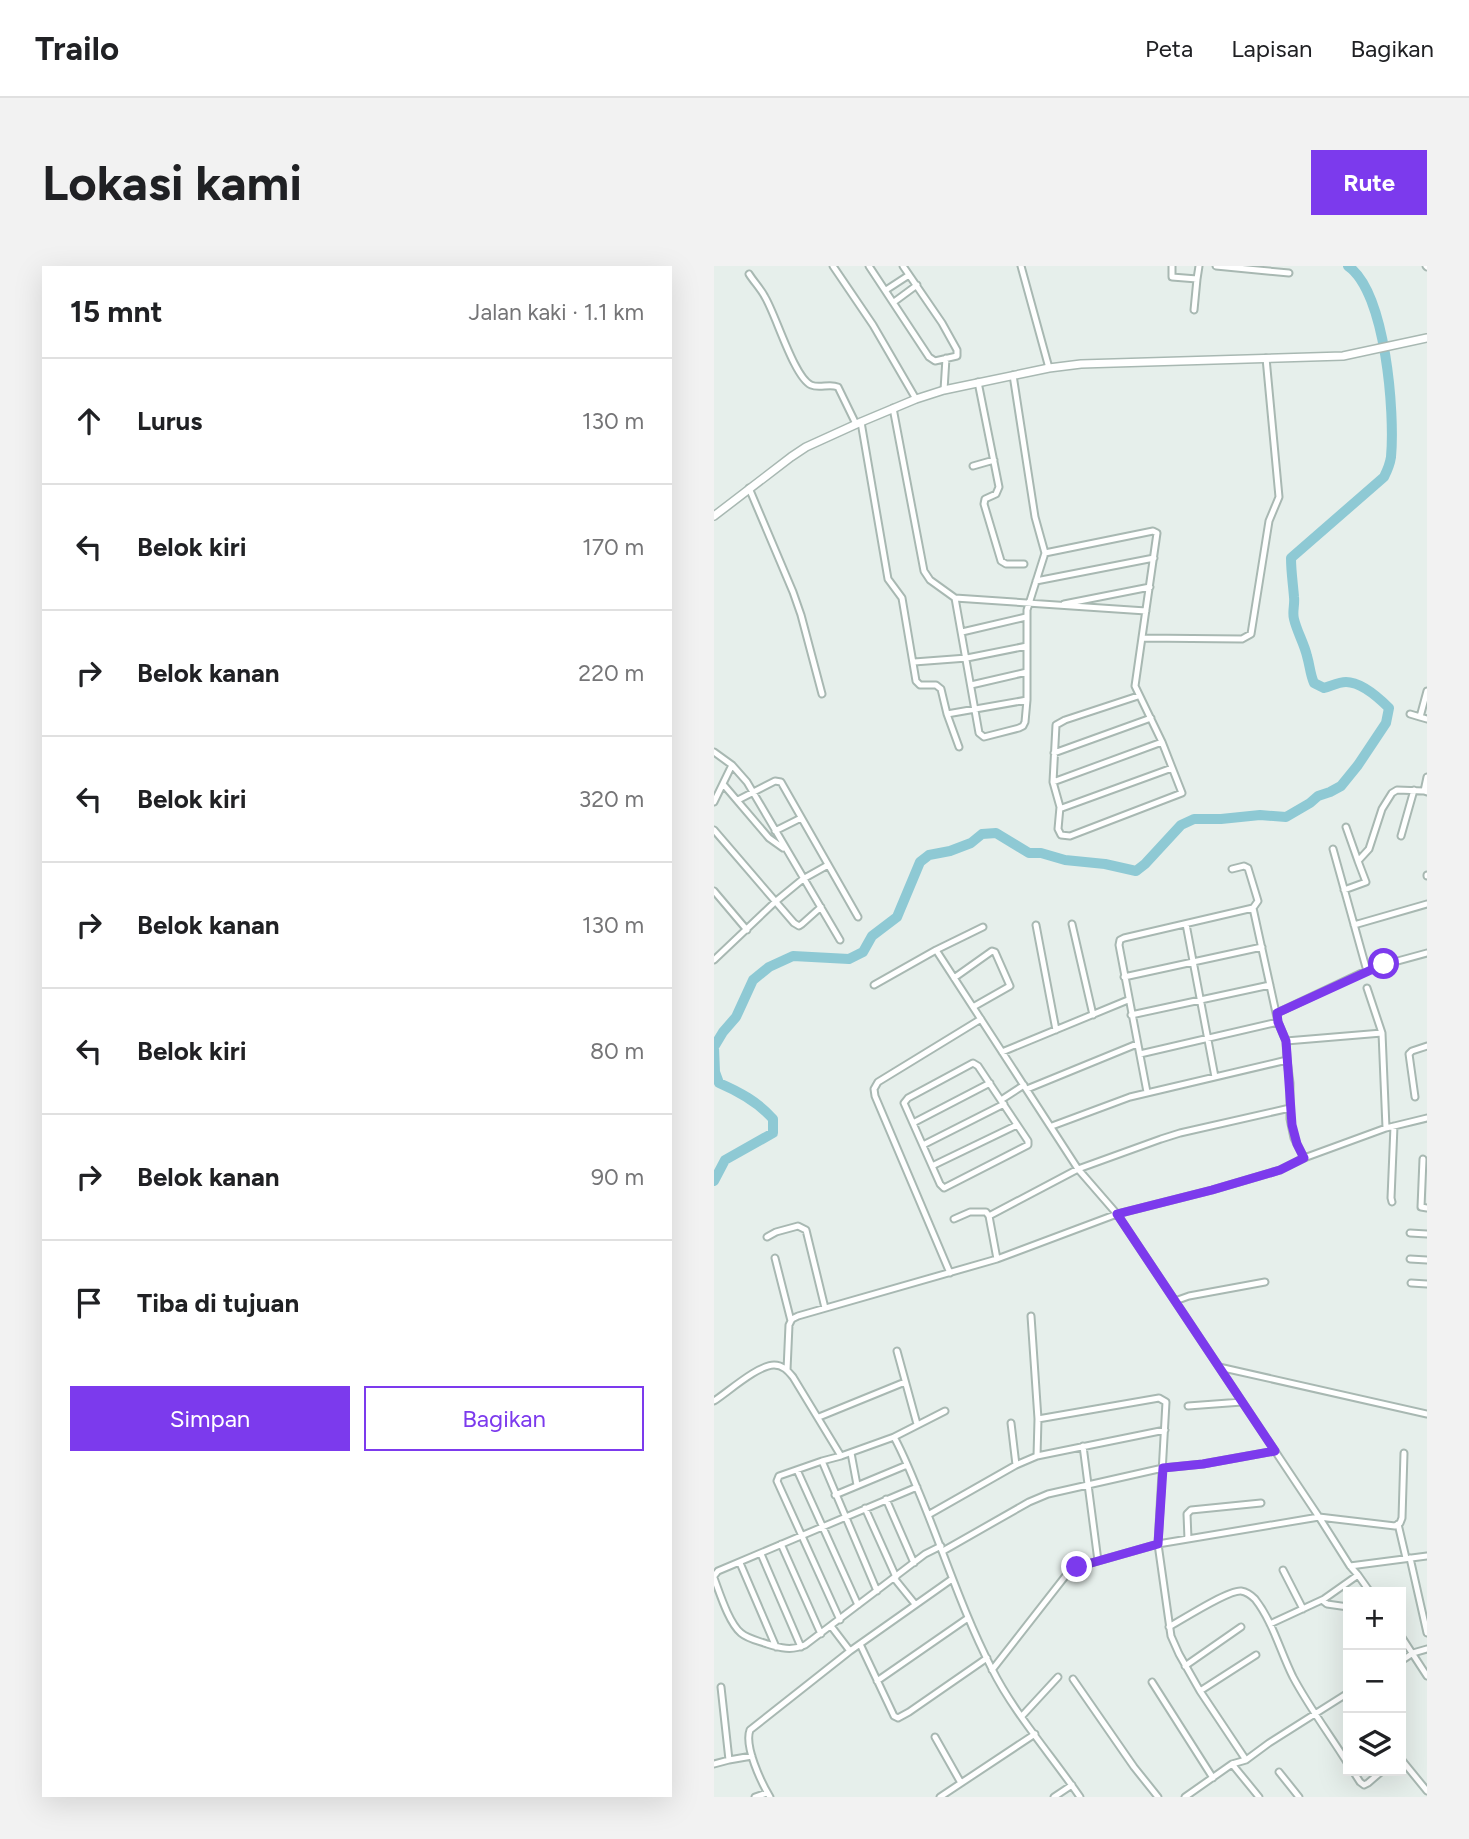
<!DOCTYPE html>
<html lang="id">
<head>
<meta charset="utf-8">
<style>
  :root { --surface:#fff; --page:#f2f2f2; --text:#202124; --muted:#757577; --line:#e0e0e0; --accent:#7c3aed }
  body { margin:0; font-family:Figtree,sans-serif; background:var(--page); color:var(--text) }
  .controls { position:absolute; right:21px; bottom:21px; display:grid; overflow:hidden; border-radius:0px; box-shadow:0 7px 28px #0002 }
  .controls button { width:63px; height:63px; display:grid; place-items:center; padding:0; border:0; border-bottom:2px solid var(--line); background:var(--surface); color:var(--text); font:35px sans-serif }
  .stop { position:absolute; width:21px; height:21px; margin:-16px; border:5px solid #7c3aed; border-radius:50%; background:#fff }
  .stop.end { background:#7c3aed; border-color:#fff; box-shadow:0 2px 7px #0008 }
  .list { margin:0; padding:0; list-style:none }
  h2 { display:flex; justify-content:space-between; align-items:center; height:91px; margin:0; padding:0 28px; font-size:30px }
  h2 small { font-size:23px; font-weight:400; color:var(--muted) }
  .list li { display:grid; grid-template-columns:46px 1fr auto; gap:21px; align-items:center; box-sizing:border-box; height:126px; padding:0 28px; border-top:2px solid var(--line) }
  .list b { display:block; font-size:26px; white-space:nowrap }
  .list em { font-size:23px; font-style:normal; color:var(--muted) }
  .actions { display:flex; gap:14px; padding:21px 28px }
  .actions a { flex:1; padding:16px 0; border:2px solid var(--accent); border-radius:0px; text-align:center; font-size:24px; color:var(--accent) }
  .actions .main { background:var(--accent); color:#fff }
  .icon { flex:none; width:38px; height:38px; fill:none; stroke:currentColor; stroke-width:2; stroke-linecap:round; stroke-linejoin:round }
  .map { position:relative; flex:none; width:713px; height:1531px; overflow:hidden; border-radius:0px }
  header { display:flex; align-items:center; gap:42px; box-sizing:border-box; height:98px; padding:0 35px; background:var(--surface); border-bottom:2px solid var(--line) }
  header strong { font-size:33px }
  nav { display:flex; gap:38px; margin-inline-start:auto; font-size:24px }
  .intro { display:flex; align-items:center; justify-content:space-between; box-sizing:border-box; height:168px; padding:0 42px }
  h1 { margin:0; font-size:49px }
  .button { padding:18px 32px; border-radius:0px; background:var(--accent); color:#fff; font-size:24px; font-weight:700 }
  main { display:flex; gap:42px; padding:0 42px }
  aside { flex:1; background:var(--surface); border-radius:0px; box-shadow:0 7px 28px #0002 }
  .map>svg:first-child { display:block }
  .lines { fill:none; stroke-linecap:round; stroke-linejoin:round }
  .river { stroke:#8ec9d4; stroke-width:10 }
  .minor-casing { stroke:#a8b8b2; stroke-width:9 }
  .tertiary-casing { stroke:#a8b8b2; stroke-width:10 }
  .minor { stroke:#fff; stroke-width:5 }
  .tertiary { stroke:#fff; stroke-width:7 }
  .route { stroke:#7c3aed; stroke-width:9 }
</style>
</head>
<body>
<header>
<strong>Trailo</strong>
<nav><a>Peta</a><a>Lapisan</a><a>Bagikan</a></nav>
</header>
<div class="intro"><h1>Lokasi kami</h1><a class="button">Rute</a></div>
<main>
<aside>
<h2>15 mnt<small>Jalan kaki · 1.1 km</small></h2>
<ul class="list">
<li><svg class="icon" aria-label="ahead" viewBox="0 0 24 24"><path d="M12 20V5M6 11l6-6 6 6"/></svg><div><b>Lurus</b></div><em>130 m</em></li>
<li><svg class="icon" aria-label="left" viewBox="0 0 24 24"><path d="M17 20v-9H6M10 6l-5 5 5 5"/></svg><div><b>Belok kiri</b></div><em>170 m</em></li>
<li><svg class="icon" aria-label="right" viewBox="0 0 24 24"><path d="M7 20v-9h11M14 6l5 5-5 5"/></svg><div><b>Belok kanan</b></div><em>220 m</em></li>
<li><svg class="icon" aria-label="left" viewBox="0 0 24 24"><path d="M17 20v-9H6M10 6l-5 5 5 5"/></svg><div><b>Belok kiri</b></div><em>320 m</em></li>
<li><svg class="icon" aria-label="right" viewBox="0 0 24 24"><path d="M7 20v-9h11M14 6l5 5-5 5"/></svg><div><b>Belok kanan</b></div><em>130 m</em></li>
<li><svg class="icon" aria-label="left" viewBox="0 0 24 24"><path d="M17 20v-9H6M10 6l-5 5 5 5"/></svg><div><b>Belok kiri</b></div><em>80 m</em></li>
<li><svg class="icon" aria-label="right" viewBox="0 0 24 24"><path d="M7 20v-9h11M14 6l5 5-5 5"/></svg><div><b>Belok kanan</b></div><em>90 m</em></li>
<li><svg class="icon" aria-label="arrive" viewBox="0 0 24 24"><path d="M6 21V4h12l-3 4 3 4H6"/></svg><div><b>Tiba di tujuan</b></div></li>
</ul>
<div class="actions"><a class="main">Simpan</a><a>Bagikan</a></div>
</aside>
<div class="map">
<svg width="713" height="1531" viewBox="0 0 713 1531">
  <rect width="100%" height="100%" fill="#e6efeb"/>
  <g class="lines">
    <path class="river" d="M 0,915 L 11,894 L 59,867 L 59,853 C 44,836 26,826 5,817 L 1,806 L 0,781 L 9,766 L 22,751 L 39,714 L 55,701 L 79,690 L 135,693 L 149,686 L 158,670 L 183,651 L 206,596 L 215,589 L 236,585 L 257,577 L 268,568 L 282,567 L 315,587 L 327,587 L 351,594 L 391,598 L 422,605 L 431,598 L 467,559 L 480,553 L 507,553 L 546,549 L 572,551 L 596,537 L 604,530 L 616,526 L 627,520 L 644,499 L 672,457 L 675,442 C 665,432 648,416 632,416 C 625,416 617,420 610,422 L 600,417 C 596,408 596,400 593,390 C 590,377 583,366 580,353 C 578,346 581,339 580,331 C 579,318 577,305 577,292 L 670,211 C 673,205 676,198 677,191 C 681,148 672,26 634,0"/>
    <defs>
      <path id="minor" d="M 119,0 L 159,59 L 202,133
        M 155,0 L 215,91 L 221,95 L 243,90 L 243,84 L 228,57 L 189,0
        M 307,0 L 335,102
        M 458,0 L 458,11 L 483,13 L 485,0
        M 502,0 L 575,7
        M 712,0 L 713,1
        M 35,8 C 40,16 47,23 51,31 C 62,49 80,111 97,119 C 106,123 115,117 124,121 L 142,158
        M 172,24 L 195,9
        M 180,36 L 203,19
        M 480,44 L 483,13
        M 264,116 L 285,221 L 282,228 L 271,233 L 270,238 L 287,295 L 292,298 L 310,298
        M 230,124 L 232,92
        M 179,142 L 210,305 L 216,314 L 241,332 L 265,467 L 270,471 L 305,462 L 309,460 L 311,456 L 313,434 L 313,344 L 331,287 L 321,251 L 299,109
        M 147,156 L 174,313 L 188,332 L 202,415 L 206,419 L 222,419 L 227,423 L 233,448 L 245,481
        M 259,200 L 280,194
        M 35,222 L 79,326 L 87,349 L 108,428
        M 331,287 L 439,265 L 443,267 L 421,420 L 448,476 L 468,527 L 356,570 L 347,569 L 344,563 L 346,541
        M 322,315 L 440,292
        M 241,332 L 432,345
        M 350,338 L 436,321
        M 248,366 L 312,351
        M 428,372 L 528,373 L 537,368 L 555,255 L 565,231 L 552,92
        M 200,396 L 253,392 L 313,380
        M 257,419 L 313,406
        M 713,425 L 706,451 L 713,453
        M 424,430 L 351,454 L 342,459 L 339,516 L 346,541 L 348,542 L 458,502
        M 233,448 L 313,434
        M 696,448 L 706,451
        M 0,486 L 18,499 L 33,516 L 126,674
        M 340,487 L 437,452
        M 713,511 L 710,525 L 713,526
        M 339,516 L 448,476
        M 9,518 L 55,572 L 69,582
        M 24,534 L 61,515 L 67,516 L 144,651
        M 0,536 L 18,499
        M 632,561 L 644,595
        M 0,564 L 80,657 L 85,660 L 88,658 L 107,641
        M 61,565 L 87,552
        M 687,570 L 700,524
        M 619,583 L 653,705
        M 518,603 L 530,600 L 534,602 L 544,635 L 539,642
        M 713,609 L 713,610
        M 630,624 L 652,616 L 644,595 L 655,583 L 668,543 L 678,527 L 683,524 L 710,525
        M 0,625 L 33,664
        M 358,658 L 379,749
        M 472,658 L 501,811
        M 322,659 L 342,764
        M 640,659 L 713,638
        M 222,684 L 364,903 L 403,948 L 605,1251 L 636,1300 L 644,1309 L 656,1326
        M 0,694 L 61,636 L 89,613 L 114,599
        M 410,711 L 548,681
        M 240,712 L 278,685 L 281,686 L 296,720 L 259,741
        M 160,719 L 222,684 L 269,661
        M 653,722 L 668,767
        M 563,747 L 658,702 L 713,687
        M 417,749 L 556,719
        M 572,775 L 668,767 L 672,862
        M 288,786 L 414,734
        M 426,788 L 564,756
        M 259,797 L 264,800 L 314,875 L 314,879 L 230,922 L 226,918 L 190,837 L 194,832 Z
        M 313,823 L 423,778
        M 433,826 L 405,679 L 406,674 L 410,672 L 539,642 L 564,756 L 572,775 L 573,794 L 576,817 L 576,853 L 580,872 L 590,892
        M 701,831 L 695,788 L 698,785 L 713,780
        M 287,834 L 310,819
        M 199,857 L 276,817
        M 338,860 L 416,831 L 573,794
        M 209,879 L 290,838
        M 709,893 L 707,941 L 713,942
        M 218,900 L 303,859
        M 678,936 L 677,932 L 680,860
        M 275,950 L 364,903 L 447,873 L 466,867 L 576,842
        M 240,953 L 256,946 L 272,946 L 275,950 L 283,993
        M 696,967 L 713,968
        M 53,971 L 62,966 L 84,960 L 92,964 L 111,1042
        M 61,992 L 77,1055
        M 696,993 L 713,994
        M 236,1007 L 161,830 L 160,823 L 164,816 L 267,753
        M 697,1017 L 713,1018
        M 461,1035 L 475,1030 L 551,1016
        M 317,1050 L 324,1153 L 323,1190
        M 183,1085 L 203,1158
        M 505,1101 L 713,1148
        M 73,1104 L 75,1059 L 78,1053 L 84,1050 L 283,993 L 403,948 L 498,924 L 566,904 L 590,892 L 672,862 L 713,852
        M 0,1135 C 14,1126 44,1099 60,1099 C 69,1099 74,1105 79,1111 L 127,1190 L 180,1171 C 190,1189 198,1210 206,1229 C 230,1287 249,1347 278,1403 C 300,1447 338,1490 366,1531
        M 474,1140 L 528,1136
        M 105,1151 L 191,1116
        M 324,1153 L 445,1132 L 452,1136 L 444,1278 L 457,1370 L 465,1388 L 486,1425 L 532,1494
        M 297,1157 L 302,1199
        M 180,1171 L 231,1145
        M 369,1180 L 384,1295
        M 137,1187 L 143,1219
        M 108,1195 L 163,1325
        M 83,1204 L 144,1339
        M 121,1229 L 193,1199
        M 172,1233 L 200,1297
        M 151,1242 L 182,1311
        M 214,1249 L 302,1199 L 323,1190 L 451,1164
        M 684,1258 L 692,1292
        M 474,1273 L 473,1248 L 477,1244 L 547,1237
        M 67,1278 L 107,1368
        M 229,1285 L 315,1236 L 334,1228 L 449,1202 L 489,1198 L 561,1185
        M 47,1288 L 87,1381
        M 696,1292 L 713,1367
        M 26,1297 L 62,1381
        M 636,1300 L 713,1290
        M 569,1304 L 589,1343
        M 0,1310 L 4,1305 L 203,1221
        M 0,1312 C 6,1328 15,1357 27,1367 C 34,1373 45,1375 53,1378 C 66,1382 78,1385 91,1379 L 211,1288 L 227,1280
        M 180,1312 L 201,1338
        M 608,1334 L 613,1338 L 634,1341
        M 126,1354 L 63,1215 L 65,1210 L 108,1195 L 127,1190
        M 556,1358 L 610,1333 L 644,1309
        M 117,1360 L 136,1385
        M 455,1361 C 469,1353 514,1324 527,1325 C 533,1326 537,1329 541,1333 C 559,1356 566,1385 579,1411 C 595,1441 616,1469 634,1498
        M 687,1370 L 713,1410
        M 146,1378 L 180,1450 L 184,1452 L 195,1446 L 273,1392
        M 687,1395 L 699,1387 L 713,1383
        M 471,1400 L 527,1361
        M 278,1404 L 353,1308 L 363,1301 L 444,1278 L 605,1251 L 681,1260 L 686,1257 L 688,1252 L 690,1187
        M 359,1413 L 420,1501 L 444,1531
        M 163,1415 L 254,1352
        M 438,1416 L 499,1512
        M 7,1421 L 15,1494
        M 486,1425 L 542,1389
        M 308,1450 L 344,1411
        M 221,1471 L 247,1517
        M 687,1493 L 713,1525
        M 0,1498 L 15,1494 L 38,1490
        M 518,1498 L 545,1531
        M 639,1505 L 646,1516 L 650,1519 L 654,1517 L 668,1505
        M 565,1506 L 585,1531
        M 41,1531 L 53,1527
        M 56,1531 C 47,1516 30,1480 36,1464 L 136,1385 L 238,1313
        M 226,1531 L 321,1468
        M 340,1531 L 358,1519
        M 471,1531 L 518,1498 L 532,1494 L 555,1477 L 634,1427"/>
      <path id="tertiary" d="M 0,250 L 77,191 L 92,181 L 147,156 L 202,133 L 230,124 L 335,102 L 367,98 L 629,90 L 713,72"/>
    </defs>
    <use href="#minor" class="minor-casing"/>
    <use href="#tertiary" class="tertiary-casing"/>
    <use href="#minor" class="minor"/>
    <use href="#tertiary" class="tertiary"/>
  </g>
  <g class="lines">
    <path class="route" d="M 363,1301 L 444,1278 L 449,1202 L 489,1198 L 561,1185 L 403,948 L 498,924 L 566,904 L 590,892 L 583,878 L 578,859 L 572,775 L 564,756 L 563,747 L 670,698"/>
  </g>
</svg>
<div class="controls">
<button>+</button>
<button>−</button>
<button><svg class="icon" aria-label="layers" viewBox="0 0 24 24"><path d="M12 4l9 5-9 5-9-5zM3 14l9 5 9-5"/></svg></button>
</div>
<div class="stop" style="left:670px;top:698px"></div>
<div class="stop end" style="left:363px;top:1301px"></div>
</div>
</main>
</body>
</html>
